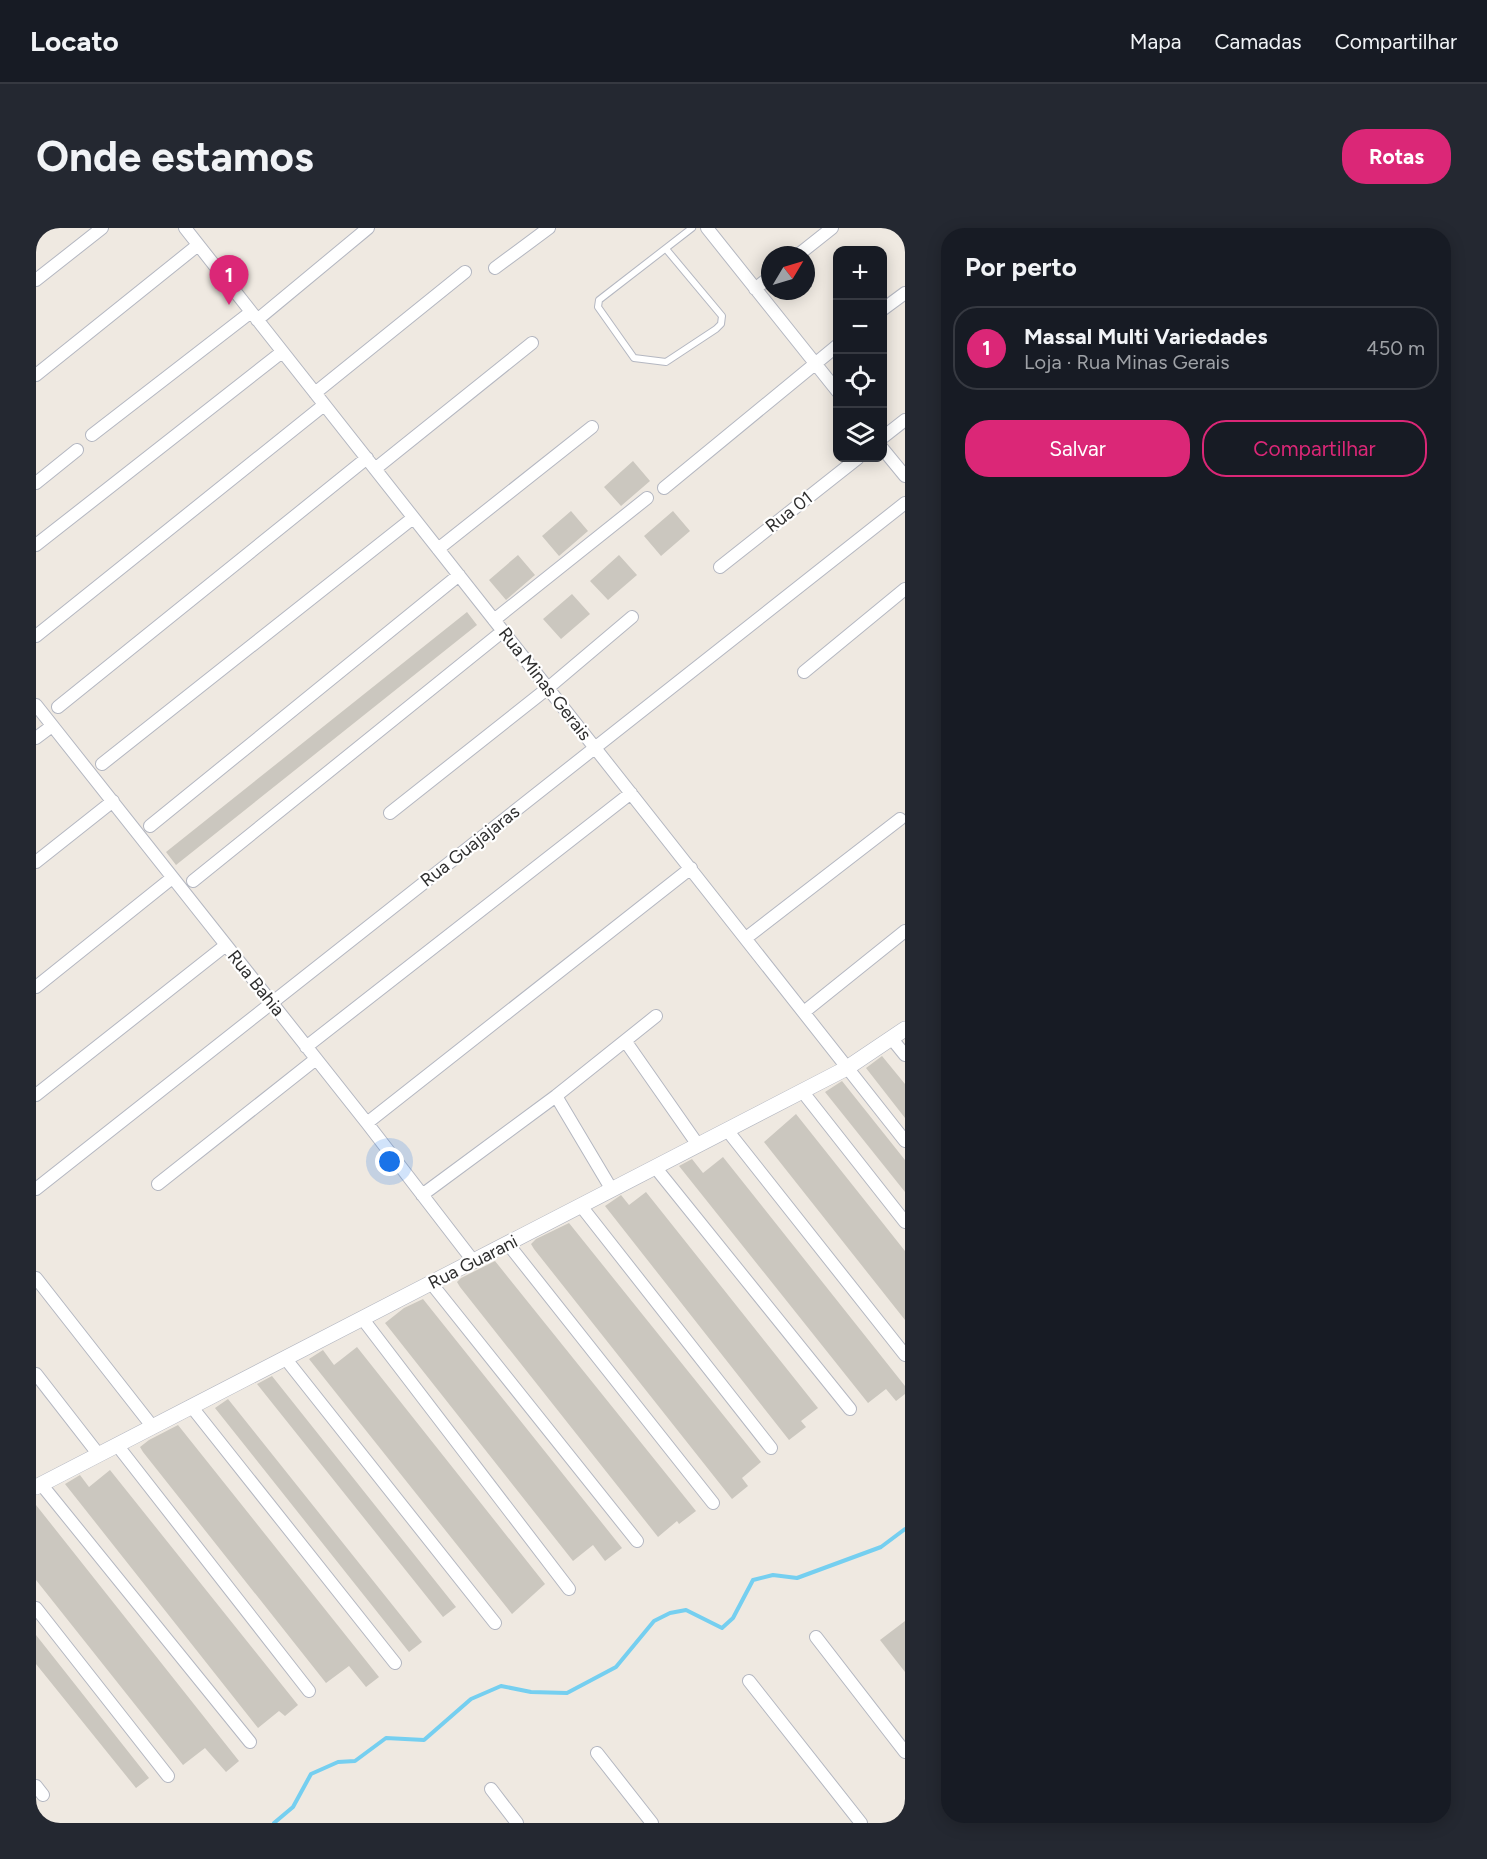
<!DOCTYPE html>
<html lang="pt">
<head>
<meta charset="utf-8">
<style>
  :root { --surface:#171b24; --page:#242831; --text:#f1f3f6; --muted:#9ea1a6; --line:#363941; --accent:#db2777 }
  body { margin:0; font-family:Figtree,sans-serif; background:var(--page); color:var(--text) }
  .controls { position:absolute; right:18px; top:18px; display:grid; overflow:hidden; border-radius:12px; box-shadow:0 3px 15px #0003 }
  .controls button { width:54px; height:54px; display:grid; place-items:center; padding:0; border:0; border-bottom:2px solid var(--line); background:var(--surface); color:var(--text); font:30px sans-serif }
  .compass { position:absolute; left:725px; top:18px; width:54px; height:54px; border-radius:50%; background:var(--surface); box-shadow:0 3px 15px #0003; rotate:52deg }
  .you { position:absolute; left:354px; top:934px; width:21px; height:21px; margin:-15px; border:4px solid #fff; border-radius:50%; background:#1a73e8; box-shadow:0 0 0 9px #1a73e833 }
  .badge { display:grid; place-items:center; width:39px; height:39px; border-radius:50%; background:var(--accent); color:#fff; font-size:20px; font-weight:700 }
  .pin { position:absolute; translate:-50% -50px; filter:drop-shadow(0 2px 3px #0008) }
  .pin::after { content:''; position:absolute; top:32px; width:21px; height:18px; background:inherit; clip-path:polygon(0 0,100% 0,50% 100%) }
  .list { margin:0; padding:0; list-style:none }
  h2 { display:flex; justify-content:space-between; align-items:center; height:78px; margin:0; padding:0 24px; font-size:26px }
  h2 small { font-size:20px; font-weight:400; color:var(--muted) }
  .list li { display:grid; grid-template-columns:39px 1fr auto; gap:18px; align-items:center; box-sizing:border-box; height:84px; margin:0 12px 12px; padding:0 12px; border:2px solid var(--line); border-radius:24px }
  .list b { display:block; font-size:22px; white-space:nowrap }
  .list p { margin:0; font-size:20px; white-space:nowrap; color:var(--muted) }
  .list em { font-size:20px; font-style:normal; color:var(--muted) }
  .actions { display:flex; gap:12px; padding:18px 24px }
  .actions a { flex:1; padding:14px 0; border:2px solid var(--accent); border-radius:24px; text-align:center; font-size:21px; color:var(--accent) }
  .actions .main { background:var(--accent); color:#fff }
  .icon { flex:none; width:33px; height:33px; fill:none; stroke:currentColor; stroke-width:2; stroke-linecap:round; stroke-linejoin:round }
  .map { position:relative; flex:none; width:869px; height:1595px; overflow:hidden; border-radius:24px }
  header { display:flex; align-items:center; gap:36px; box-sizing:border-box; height:84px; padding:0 30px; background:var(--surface); border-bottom:2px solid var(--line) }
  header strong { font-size:28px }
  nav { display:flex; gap:33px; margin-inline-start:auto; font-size:21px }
  .intro { display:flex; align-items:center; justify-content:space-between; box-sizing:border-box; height:144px; padding:0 36px }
  h1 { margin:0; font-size:42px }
  .button { padding:15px 27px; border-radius:24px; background:var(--accent); color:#fff; font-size:21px; font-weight:700 }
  main { display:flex; gap:36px; padding:0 36px }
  aside { flex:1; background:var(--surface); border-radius:24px; box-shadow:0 3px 15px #0003 }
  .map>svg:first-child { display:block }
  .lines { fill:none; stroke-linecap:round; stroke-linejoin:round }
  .stream { stroke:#75cff0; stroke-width:4 }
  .building { fill:#cbc7bf }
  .service-casing { stroke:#b4b7c1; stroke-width:8 }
  .minor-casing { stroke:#b4b7c1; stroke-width:14 }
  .tertiary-casing { stroke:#b4b7c1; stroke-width:16 }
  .service { stroke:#fff; stroke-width:6 }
  .minor { stroke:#fff; stroke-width:12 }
  .tertiary { stroke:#fff; stroke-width:15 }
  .labels { text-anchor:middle; stroke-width:4.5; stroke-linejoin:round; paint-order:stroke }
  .street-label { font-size:18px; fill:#2e2e2e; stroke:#fff }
</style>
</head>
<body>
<header>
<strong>Locato</strong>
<nav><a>Mapa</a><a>Camadas</a><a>Compartilhar</a></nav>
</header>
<div class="intro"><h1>Onde estamos</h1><a class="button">Rotas</a></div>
<main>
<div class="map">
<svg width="869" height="1595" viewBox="0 0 869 1595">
  <rect width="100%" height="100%" fill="#efe9e1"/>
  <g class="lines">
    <path class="stream" d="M 238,1595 L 257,1579 L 275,1546 L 302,1534 L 319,1533 L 350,1510 L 388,1512 L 435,1471 L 465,1458 L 495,1464 L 531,1465 L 580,1439 L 618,1393 L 634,1385 L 650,1382 L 686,1400 L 697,1390 L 717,1352 L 737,1347 L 761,1350 L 845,1319 L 869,1301"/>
  </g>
  <path class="building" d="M 597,233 L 614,253 L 585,278 L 568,259 Z
    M 535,283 L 552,303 L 523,328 L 506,308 Z
    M 637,283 L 654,303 L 625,328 L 608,308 Z
    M 482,327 L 499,347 L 470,372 L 453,352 Z
    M 583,327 L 601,347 L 572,372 L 554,353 Z
    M 536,366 L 554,386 L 525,411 L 507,391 Z
    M 431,384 L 441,397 L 140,637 L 130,624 Z
    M 846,828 L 869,856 L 869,890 L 830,840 Z
    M 806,853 L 869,932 L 869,964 L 789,864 Z
    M 760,886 L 869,1023 L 869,1092 L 728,914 Z
    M 687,929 L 869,1158 L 869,1166 L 860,1173 L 850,1161 L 832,1175 L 643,938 L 656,931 L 667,945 Z
    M 610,964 L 782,1180 L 765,1193 L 770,1199 L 753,1212 L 569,978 L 585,967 L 593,977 Z
    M 533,995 L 725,1234 L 706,1250 L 712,1258 L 696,1271 L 498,1021 L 495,1016 L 500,1011 Z
    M 459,1033 L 660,1283 L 643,1296 L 641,1293 L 622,1309 L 424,1059 L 421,1054 L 425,1050 Z
    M 387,1071 L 586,1320 L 569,1333 L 557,1317 L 537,1333 L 349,1095 L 368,1080 Z
    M 321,1119 L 509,1356 L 476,1386 L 273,1131 L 287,1122 L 298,1137 Z
    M 236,1148 L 420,1379 L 407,1389 L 221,1156 Z
    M 192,1171 L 386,1414 L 373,1424 L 179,1180 Z
    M 142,1197 L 343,1449 L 330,1459 L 313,1438 L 290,1455 L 107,1224 L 104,1219 L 113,1212 Z
    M 74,1242 L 262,1477 L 249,1488 L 243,1483 L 222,1500 L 29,1256 L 44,1247 L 53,1259 Z
    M 0,1277 L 203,1533 L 190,1544 L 169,1520 L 147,1537 L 0,1352 Z
    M 869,1393 L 869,1444 L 844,1412 Z
    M 0,1407 L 113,1550 L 100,1560 L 0,1436 Z"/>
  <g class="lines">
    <defs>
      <path id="service" d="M 630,21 L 686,88 L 685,96 L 680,101 L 630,134 L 598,130 L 562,79 L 563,72 L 656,0"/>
      <path id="minor" d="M 149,0 L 869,913
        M 671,0 L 802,164
        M 762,27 L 796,0
        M 459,40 L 513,0
        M 0,52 L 66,0
        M 719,61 L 734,49
        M 846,82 L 869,65
        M 221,92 L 332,0
        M 0,147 L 162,17
        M 279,165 L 429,44
        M 56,207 L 215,84
        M 846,210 L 869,192
        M 846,220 L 869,248
        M 339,241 L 496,115
        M 0,255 L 41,222
        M 628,260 L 802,117
        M 0,317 L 246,124
        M 402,321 L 556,199
        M 684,339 L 822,230
        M 458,392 L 611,270
        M 0,408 L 288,177
        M 768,444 L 869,361
        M 0,477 L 331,895 L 438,1034
        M 22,479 L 331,230
        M 0,510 L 16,498
        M 66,536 L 377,290
        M 354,585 L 512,460 L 596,389
        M 114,598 L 423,347
        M 0,634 L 77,573
        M 157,653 L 467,403
        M 710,710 L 864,591
        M 0,759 L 136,650
        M 768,784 L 869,703
        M 856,811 L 869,827
        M 590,814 L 662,917
        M 270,819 L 595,565
        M 766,863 L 869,994
        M 0,867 L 190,717
        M 520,868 L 576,962
        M 331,895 L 655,640
        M 691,902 L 869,1127
        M 619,939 L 814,1181
        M 122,956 L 280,831
        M 0,961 L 869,275
        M 386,967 L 520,868 L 620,788
        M 545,978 L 735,1220
        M 472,1016 L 677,1275
        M 0,1050 L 116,1198
        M 395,1055 L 601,1313
        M 329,1089 L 329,1094 L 533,1361
        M 249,1130 L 459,1395
        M 0,1146 L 63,1227
        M 155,1178 L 359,1435
        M 81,1217 L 273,1463
        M 5,1256 L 214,1514
        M 0,1380 L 132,1548
        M 780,1409 L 869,1524
        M 713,1453 L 825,1595
        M 561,1525 L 616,1595
        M 0,1558 L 7,1567
        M 455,1561 L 481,1595"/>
      <path id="tertiary" d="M 0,1259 L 811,840 L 869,801"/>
    </defs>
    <use href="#service" class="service-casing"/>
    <use href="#minor" class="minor-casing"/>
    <use href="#tertiary" class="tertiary-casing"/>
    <use href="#service" class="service"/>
    <use href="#minor" class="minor"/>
    <use href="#tertiary" class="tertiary"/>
  </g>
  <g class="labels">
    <g class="street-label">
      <text transform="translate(753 284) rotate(-38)" y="6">Rua 01</text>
      <text transform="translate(509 456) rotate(52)" y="6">Rua Minas Gerais</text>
      <text transform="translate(434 618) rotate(-38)" y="6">Rua Guajajaras</text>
      <text transform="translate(220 755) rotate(51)" y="6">Rua Bahia</text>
      <text transform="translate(437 1034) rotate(-27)" y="6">Rua Guarani</text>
    </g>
  </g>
</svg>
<div class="controls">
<button>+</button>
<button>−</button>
<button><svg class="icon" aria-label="locate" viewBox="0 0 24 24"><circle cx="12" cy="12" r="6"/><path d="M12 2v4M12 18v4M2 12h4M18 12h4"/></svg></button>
<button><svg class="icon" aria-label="layers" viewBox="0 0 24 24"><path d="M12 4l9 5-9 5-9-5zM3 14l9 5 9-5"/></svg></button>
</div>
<svg class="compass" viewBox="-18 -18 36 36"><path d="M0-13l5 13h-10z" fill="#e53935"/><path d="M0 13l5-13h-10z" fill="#9ea1a6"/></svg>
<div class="you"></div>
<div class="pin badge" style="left:193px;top:77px">1</div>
</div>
<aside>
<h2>Por perto<small></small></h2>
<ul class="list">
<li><span class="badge">1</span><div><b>Massal Multi Variedades</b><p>Loja · Rua Minas Gerais</p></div><em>450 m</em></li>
</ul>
<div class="actions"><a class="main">Salvar</a><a>Compartilhar</a></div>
</aside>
</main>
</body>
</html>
